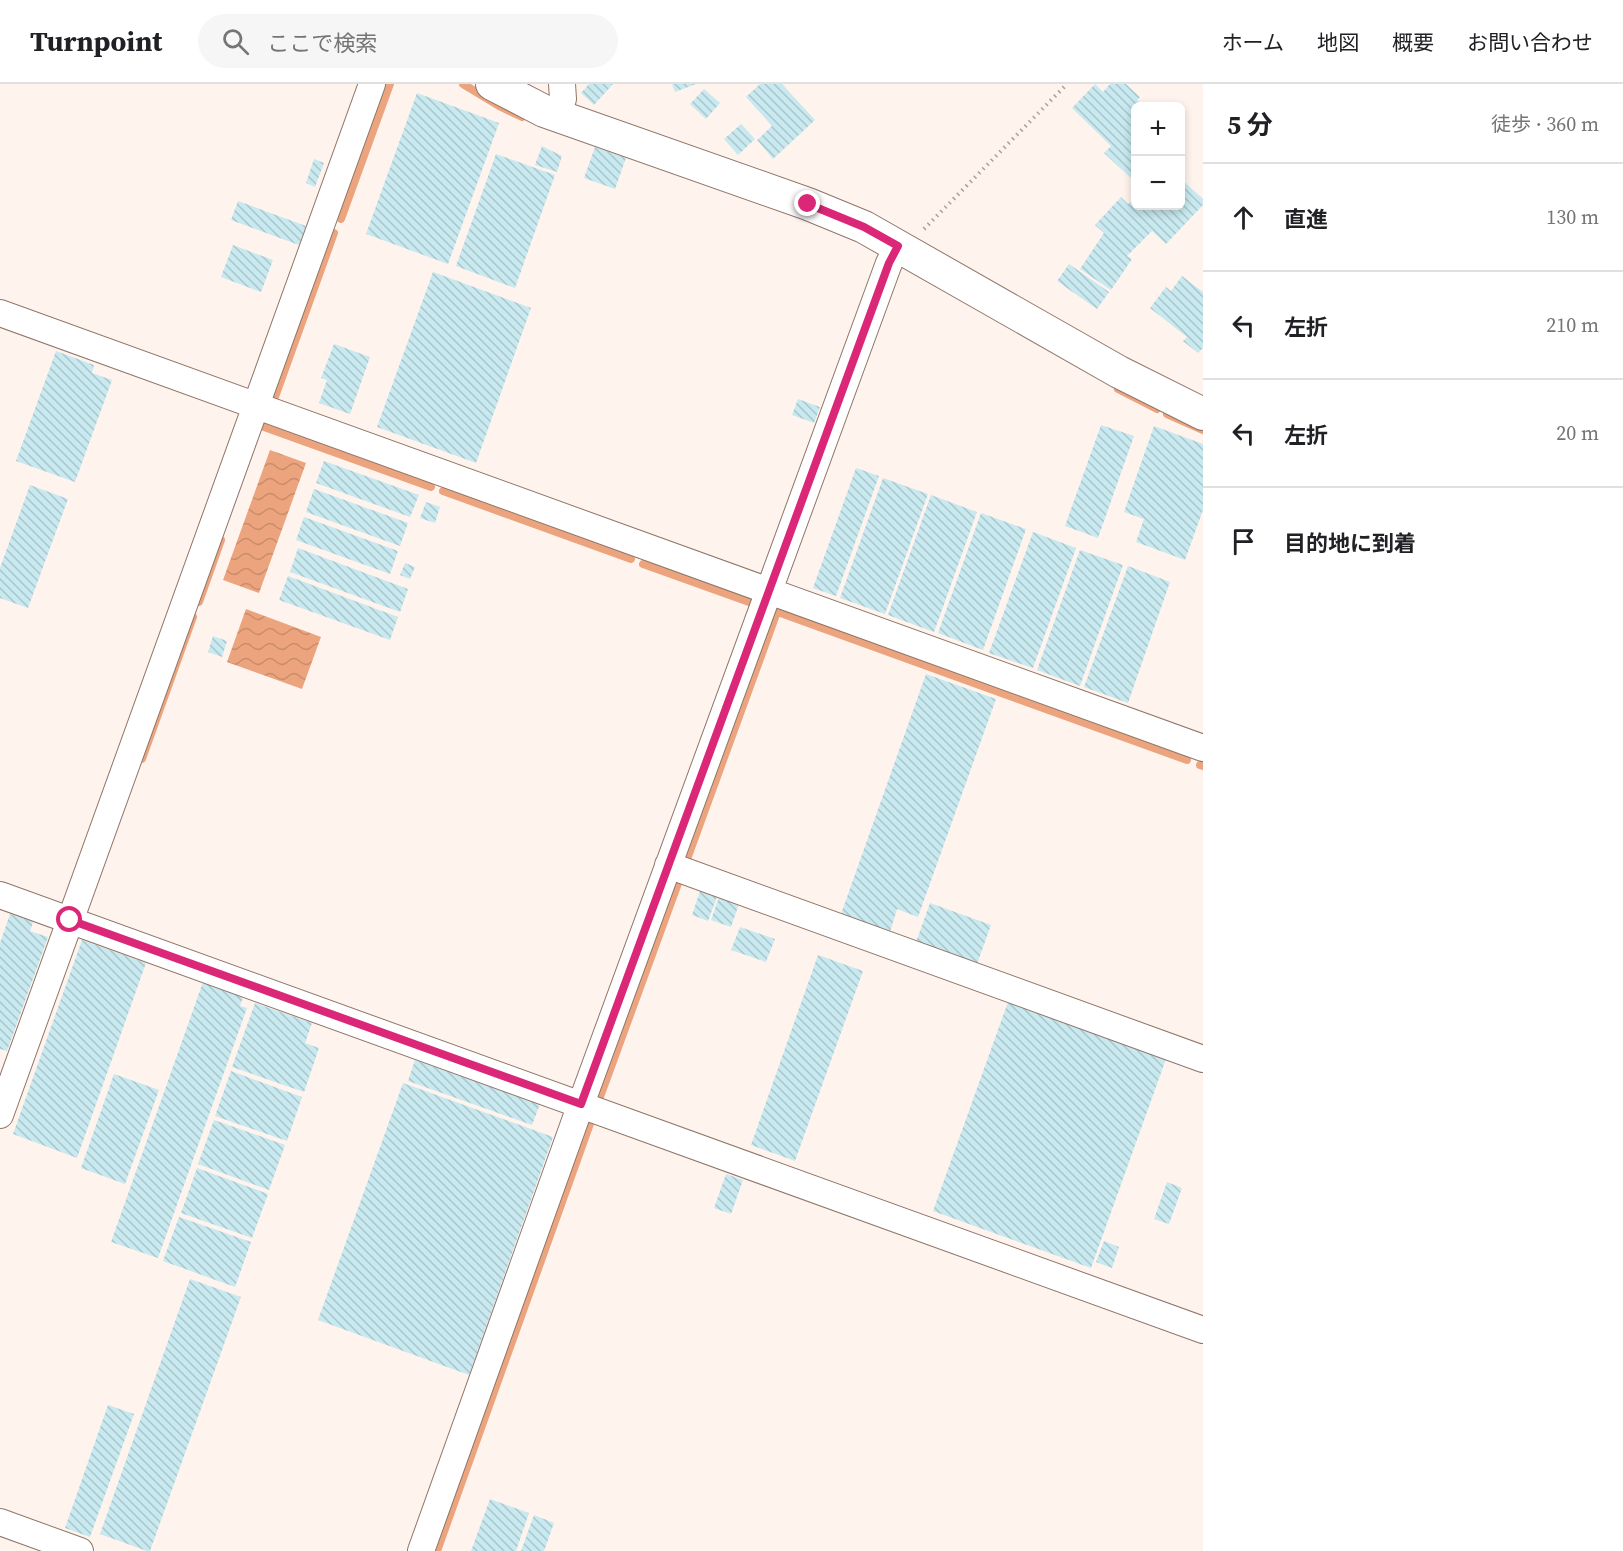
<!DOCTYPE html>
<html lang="ja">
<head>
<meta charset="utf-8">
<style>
  :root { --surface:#fff; --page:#f6f6f6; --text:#202124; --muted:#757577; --line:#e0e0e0 }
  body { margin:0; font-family:"Source Serif 4","Noto Sans JP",serif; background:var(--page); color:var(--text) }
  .controls { position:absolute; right:18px; top:18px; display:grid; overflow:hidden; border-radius:9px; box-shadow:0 3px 9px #0003 }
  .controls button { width:54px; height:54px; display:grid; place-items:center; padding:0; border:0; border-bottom:2px solid var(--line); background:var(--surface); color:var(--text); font:30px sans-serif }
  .stop { position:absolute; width:18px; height:18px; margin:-14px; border:4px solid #db2777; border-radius:50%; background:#fff }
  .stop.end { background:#db2777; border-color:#fff; box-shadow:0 2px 6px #0008 }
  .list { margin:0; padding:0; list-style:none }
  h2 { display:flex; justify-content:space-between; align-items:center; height:78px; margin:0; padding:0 24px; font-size:26px }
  h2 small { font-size:20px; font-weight:400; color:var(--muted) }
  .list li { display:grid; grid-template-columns:39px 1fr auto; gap:18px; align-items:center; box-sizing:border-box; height:108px; padding:0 24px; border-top:2px solid var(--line) }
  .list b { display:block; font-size:22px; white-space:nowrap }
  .list em { font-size:20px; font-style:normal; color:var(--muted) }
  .icon { flex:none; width:33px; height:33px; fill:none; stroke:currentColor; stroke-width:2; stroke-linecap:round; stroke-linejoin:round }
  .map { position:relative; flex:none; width:1203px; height:1467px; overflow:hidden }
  header { display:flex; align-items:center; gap:36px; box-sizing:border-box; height:84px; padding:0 30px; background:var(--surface); border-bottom:2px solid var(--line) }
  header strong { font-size:28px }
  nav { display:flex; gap:33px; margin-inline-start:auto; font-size:21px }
  .search { width:420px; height:54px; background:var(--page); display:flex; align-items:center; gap:15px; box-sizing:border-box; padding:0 21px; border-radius:33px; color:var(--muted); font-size:22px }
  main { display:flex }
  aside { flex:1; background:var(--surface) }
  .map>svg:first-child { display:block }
  .water { fill:url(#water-waves) }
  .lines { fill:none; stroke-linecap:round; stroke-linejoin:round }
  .stream { stroke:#eca47e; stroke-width:8 }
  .building { fill:url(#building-back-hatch) }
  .minor-casing { stroke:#8f7669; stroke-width:28 }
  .tertiary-casing { stroke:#8f7669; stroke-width:34 }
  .path { stroke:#aba09b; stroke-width:4; stroke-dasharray:1.5 4.5; stroke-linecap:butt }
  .minor { stroke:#fff; stroke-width:26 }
  .tertiary { stroke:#fff; stroke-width:32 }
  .route { stroke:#db2777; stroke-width:8 }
</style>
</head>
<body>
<header>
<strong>Turnpoint</strong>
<div class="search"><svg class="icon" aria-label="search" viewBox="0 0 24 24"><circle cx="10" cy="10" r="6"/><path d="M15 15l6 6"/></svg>ここで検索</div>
<nav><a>ホーム</a><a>地図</a><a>概要</a><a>お問い合わせ</a></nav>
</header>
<main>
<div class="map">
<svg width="1203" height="1467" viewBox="0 0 1203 1467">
  <defs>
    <pattern id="water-waves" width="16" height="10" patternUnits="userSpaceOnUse" patternTransform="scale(1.5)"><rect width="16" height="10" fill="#eca47e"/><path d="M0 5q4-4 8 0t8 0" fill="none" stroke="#ca8c6b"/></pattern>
    <pattern id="building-back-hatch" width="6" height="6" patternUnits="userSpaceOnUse" patternTransform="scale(1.5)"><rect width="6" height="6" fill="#c7e9ef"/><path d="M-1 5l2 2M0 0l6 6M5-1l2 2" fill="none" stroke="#aac6cb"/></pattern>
  </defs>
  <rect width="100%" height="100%" fill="#fff3ee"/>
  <path class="water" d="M 270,366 L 306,379 L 259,509 L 223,496 Z
    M 246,525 L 321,553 L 302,605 L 227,578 Z"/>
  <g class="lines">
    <path class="stream" d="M 463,0 L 501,23 L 522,33
      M 341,135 L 390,0
      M 1118,305 L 1157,325
      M 275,313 L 334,149
      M 1167,330 L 1203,346
      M 264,341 L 264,343 L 431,403
      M 443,407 L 631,475
      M 643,480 L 749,518
      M 199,518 L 221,456
      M 775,527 L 1187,676
      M 142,675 L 193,533
      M 1200,681 L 1203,682
      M 686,778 L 777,528
      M 600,1013 L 680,794
      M 437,1467 L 591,1037"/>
  </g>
  <path class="building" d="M 589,0 L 613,0 L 594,21 L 581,9 Z
    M 672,0 L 696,0 L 675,8 Z
    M 760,0 L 782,0 L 815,36 L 773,75 L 757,56 L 772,42 L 746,13 Z
    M 1095,0 L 1103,8 L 1110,0 L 1126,0 L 1140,13 L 1137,16 L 1144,22 L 1136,22 L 1136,89 L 1131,94 L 1104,69 L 1111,62 L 1072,24 Z
    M 704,5 L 720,19 L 706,35 L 690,20 Z
    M 417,9 L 499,39 L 448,180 L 366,150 Z
    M 741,40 L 755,55 L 738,71 L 724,55 Z
    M 542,62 L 562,72 L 557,88 L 535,81 Z
    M 595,63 L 626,74 L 615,105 L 584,94 Z
    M 496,70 L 555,91 L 515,204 L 456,182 Z
    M 314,75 L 324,79 L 315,103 L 306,99 Z
    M 1180,94 L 1203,115 L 1203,121 L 1166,160 L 1152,147 L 1127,172 L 1132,175 L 1111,206 L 1080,185 L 1104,149 L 1095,141 L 1121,113 L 1128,120 L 1136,113 L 1136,122 L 1180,122 Z
    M 238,117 L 306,142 L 299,161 L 231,136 Z
    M 233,161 L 273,176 L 261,208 L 221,193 Z
    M 1069,180 L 1109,208 L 1097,225 L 1057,197 Z
    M 433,188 L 531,224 L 476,379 L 377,343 Z
    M 1182,192 L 1203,208 L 1203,264 L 1198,269 L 1183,257 L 1187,253 L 1150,224 L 1166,203 L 1171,207 Z
    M 334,260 L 370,273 L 350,330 L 319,319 L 327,296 L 321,294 Z
    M 56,267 L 94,281 L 92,289 L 112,296 L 75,398 L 16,377 Z
    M 798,315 L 820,323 L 814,339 L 792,331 Z
    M 1101,341 L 1134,352 L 1098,454 L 1065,442 Z
    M 1154,342 L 1203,360 L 1203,426 L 1185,476 L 1136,458 L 1144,435 L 1124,428 Z
    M 324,377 L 419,411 L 410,433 L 316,399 Z
    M 856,384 L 879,392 L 836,512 L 813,504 Z
    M 883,394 L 928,410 L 885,530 L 840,514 Z
    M 30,401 L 68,415 L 28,524 L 0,514 L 0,484 Z
    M 314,405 L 408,439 L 400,462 L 306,428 Z
    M 931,411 L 977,428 L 934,548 L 888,531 Z
    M 426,418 L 440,423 L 435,439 L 420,434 Z
    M 981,429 L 1026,445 L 983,566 L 938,549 Z
    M 304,433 L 398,467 L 390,490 L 296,456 Z
    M 1033,448 L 1076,464 L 1033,584 L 989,569 Z
    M 298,464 L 408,505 L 400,528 L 290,488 Z
    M 1080,466 L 1123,481 L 1080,602 L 1037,586 Z
    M 405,479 L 415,483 L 410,495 L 400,491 Z
    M 1128,482 L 1170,498 L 1128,619 L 1084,603 Z
    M 288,492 L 398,533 L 390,556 L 279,516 Z
    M 213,552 L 227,557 L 222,573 L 208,568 Z
    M 926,590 L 996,615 L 918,833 L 897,825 L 890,848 L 841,830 Z
    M 701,804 L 718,810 L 708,837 L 692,831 Z
    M 720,810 L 740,817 L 731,843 L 711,836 Z
    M 930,819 L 991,841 L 977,880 L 916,858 Z
    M 10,830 L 33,838 L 30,847 L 48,853 L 7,967 L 0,965 L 0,859 Z
    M 740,843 L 775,855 L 766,878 L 731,866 Z
    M 82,856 L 146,879 L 77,1074 L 13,1050 Z
    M 818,871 L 863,887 L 795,1077 L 751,1061 Z
    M 203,898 L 243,913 L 240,922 L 247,924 L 158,1174 L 111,1158 Z
    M 1008,918 L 1166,975 L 1091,1184 L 933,1127 Z
    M 255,919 L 312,939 L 305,959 L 319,964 L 304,1008 L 232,983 Z
    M 415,976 L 540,1020 L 532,1041 L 408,997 Z
    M 231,987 L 302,1013 L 287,1057 L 215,1032 Z
    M 114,990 L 159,1006 L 125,1100 L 81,1084 Z
    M 403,999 L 553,1053 L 469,1291 L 318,1236 Z
    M 214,1036 L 285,1061 L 269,1106 L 198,1080 Z
    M 197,1084 L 268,1110 L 252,1154 L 181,1129 Z
    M 726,1090 L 743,1096 L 731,1130 L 714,1124 Z
    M 1167,1098 L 1182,1104 L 1169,1140 L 1154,1135 Z
    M 179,1133 L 251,1158 L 235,1203 L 163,1177 Z
    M 1104,1157 L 1119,1163 L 1112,1184 L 1096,1178 Z
    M 190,1195 L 241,1213 L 150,1467 L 147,1467 L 100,1450 Z
    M 108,1321 L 134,1330 L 90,1453 L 65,1444 Z
    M 490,1415 L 529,1429 L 516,1467 L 471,1467 Z
    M 534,1431 L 554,1439 L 544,1467 L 521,1467 Z"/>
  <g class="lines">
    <defs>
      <path id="minor" d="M 557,31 L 563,15 L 562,0
        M 0,229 L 1203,664
        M 668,781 L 1203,975
        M 0,811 L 1203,1246
        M 0,1031 L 372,0
        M 0,1438 L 80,1467
        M 421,1467 L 581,1020 L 889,179 L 898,162"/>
      <path id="tertiary" d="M 492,0 L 544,27 L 808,120 L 864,143 L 1119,288 L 1203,330"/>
    </defs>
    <use href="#minor" class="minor-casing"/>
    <use href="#tertiary" class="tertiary-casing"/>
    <path class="path" d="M 924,145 L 1067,0"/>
    <use href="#minor" class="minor"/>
    <use href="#tertiary" class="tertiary"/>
  </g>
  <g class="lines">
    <path class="route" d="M 70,836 L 581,1020 L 889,179 L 898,162 L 864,143 L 808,120"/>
  </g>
</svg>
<div class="controls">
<button>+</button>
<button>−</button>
</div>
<div class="stop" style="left:70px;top:836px"></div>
<div class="stop end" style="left:808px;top:120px"></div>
</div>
<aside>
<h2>5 分<small>徒歩 · 360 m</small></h2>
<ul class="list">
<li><svg class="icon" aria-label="ahead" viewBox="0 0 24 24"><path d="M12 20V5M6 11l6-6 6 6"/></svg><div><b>直進</b></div><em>130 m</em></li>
<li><svg class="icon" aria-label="left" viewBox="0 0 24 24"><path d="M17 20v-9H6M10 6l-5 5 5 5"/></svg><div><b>左折</b></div><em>210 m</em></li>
<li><svg class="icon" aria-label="left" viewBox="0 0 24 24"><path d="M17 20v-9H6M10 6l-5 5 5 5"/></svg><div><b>左折</b></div><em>20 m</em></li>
<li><svg class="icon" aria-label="arrive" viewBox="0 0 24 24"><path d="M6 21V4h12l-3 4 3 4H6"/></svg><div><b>目的地に到着</b></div></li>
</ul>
</aside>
</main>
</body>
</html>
